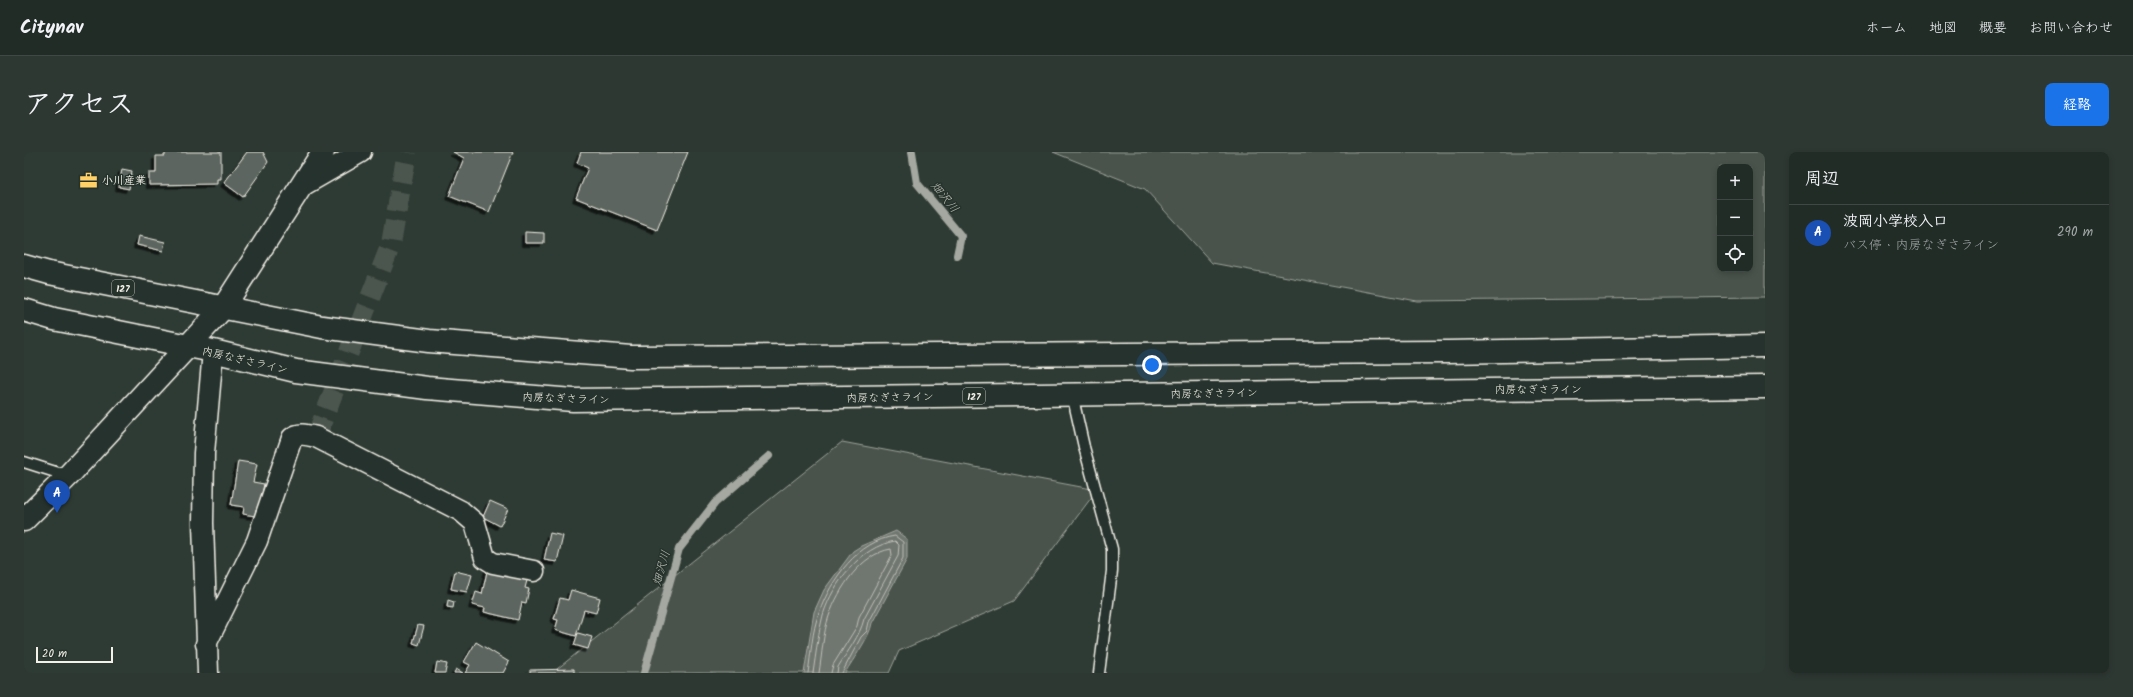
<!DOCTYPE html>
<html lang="ja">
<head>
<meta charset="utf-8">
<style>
  :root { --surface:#222c27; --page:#2e3833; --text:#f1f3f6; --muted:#a2a7a7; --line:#3f4844; --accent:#1a73e8 }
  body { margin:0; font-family:Kalam,"Klee One",sans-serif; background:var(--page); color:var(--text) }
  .controls { position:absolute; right:12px; top:12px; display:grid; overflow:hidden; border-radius:8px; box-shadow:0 2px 6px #0003 }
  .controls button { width:36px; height:36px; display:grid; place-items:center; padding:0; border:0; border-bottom:1px solid var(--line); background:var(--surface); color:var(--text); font:20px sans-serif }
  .scale { position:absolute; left:12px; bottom:10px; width:77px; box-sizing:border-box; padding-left:4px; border:2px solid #f4f1e8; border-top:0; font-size:11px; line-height:14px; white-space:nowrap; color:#f4f1e8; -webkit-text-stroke:3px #26332d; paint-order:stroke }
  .you { position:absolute; left:1128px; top:213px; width:14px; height:14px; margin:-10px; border:3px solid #fff; border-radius:50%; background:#1a73e8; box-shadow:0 0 0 6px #1a73e833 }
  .badge { display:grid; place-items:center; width:26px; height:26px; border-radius:50%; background:var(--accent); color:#fff; font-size:13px; font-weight:700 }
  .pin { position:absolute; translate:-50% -33px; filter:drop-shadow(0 1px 2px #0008) }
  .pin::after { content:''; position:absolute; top:21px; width:14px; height:12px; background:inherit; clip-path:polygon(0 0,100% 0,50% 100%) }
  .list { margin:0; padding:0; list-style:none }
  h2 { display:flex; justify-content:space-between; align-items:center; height:52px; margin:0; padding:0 16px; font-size:17px }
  h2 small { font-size:13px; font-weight:400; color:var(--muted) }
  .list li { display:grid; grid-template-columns:26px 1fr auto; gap:12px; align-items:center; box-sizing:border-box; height:56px; padding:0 16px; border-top:1px solid var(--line) }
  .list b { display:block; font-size:15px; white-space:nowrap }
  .list p { margin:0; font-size:13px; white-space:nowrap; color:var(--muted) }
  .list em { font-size:13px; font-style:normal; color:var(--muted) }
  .icon { flex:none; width:22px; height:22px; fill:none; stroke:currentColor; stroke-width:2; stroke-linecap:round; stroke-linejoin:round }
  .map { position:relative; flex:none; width:1741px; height:521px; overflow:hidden; border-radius:8px }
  header { display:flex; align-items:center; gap:24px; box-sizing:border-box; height:56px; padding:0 20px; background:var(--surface); border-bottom:1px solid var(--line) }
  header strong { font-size:19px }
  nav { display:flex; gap:22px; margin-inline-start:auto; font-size:14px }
  .intro { display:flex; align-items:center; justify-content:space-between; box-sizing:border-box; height:96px; padding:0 24px }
  h1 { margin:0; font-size:28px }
  .button { padding:10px 18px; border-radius:8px; background:var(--accent); color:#fff; font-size:14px; font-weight:700 }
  main { display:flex; gap:24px; padding:0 24px }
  aside { flex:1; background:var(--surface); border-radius:8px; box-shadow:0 2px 6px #0003 }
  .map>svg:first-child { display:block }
  .green { fill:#48524c; stroke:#9ea29a; fill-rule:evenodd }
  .water { fill:#6f7770; stroke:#a4a8a0 }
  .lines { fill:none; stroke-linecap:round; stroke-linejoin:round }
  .shore { stroke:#bfc0b8; stroke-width:1 }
  .stream { stroke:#a4a8a0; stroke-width:8 }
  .building { fill:#5c655e; stroke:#f4f1e8; filter:url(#shadow) }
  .minor-tunnel { stroke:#4c564f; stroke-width:20; stroke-dasharray:20 10; stroke-linecap:butt }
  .service-casing { stroke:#f4f1e8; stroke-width:13 }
  .minor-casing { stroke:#f4f1e8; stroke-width:23 }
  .tertiary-casing { stroke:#f4f1e8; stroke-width:25 }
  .trunk-casing { stroke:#f4f1e8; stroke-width:25 }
  .service { stroke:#26332d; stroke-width:10 }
  .minor { stroke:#26332d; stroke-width:20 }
  .tertiary { stroke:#26332d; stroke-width:22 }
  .trunk { stroke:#26332d; stroke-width:22 }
  .labels { text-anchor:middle; stroke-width:3; stroke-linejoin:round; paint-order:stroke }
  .shield { fill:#26332d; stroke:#b6b8b0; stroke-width:1 }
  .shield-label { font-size:10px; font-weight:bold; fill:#f4f1e8 }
  .poi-label { font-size:11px; font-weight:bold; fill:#f4f1e8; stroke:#26332d; text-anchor:start }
  .street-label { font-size:11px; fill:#f4f1e8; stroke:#26332d }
  .water-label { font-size:12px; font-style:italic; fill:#b8bab2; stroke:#26332d }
</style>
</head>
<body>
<header>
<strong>Citynav</strong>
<nav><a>ホーム</a><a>地図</a><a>概要</a><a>お問い合わせ</a></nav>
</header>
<div class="intro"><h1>アクセス</h1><a class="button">経路</a></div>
<main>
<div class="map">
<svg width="1741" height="521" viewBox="0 0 1741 521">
  <defs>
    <filter id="shadow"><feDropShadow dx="-3.5" dy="3.5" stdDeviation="0" flood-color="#0009"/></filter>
  </defs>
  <rect width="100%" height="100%" fill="#2e3b34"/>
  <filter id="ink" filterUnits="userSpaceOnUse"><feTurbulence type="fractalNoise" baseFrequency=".025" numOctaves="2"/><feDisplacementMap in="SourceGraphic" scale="8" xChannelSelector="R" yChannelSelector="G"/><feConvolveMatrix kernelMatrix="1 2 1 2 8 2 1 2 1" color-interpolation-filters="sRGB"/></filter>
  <g filter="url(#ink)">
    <path class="green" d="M 1029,0 L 1741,0 L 1741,145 L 1393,149 L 1188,111 L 1121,37 ZM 1696,15 L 1726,15 L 1726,117 L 1696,117 Z
      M 818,290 L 1073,338 L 990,449 L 875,499 L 865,521 L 528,521 Z"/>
    <path class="water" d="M 872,379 L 883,387 L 883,407 L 848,471 C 846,485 829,507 821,521 L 780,521 L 790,460 L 800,438 L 829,399 L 837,394 Z"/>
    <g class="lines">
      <path class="shore" d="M 784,521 C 787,502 788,479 795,461 C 807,427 834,389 871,384 L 879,390 L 879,406 L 845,470 L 843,479 L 837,485 L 818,521
        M 789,521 C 792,502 794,482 799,463 C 809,431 836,395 871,389 L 875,393 L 874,404 L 840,467 C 836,484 823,500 814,515 L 813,521
        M 795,521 C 798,503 799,481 805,464 C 815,436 837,402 867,397 L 868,403 L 835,465 L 833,474 L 809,513 L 807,521"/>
      <path class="stream" d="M 888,0 L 893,31 L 937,84 L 933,103
        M 620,521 L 655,397 L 691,351 L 745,304"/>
    </g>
    <path class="building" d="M 141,0 L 197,0 L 197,27 L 193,27 L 193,32 L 125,33 L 125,21 L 132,21 L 132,4 L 141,4 Z
      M 223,0 L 239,0 L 244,10 L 219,45 L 200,31 Z
      M 429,0 L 489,0 L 465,60 L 425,44 L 440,6 Z
      M 557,0 L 664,0 L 633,78 L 552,46 L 564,16 L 553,11 Z
      M 98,17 L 108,19 L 105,37 L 95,35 Z
      M 501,80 L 520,81 L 520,91 L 501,91 Z
      M 115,84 L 141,90 L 139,99 L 113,93 Z
      M 214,309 L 233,312 L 229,330 L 240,332 L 235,358 L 232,357 L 231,364 L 219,362 L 220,355 L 207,353 Z
      M 466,349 L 484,357 L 476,374 L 459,365 Z
      M 526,381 L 539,384 L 533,410 L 520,408 Z
      M 464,415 L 505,421 L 501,436 L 505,437 L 502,451 L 498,450 L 494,468 L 460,460 L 461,456 L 448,453 L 452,440 L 458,442 Z
      M 431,419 L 448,423 L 443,440 L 427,437 Z
      M 547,438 L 576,446 L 572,461 L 560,458 L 552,484 L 531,478 L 534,468 L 530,467 L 536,446 L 544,448 Z
      M 424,448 L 430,450 L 429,456 L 423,455 Z
      M 394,473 L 400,474 L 395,493 L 389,491 Z
      M 554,481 L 568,485 L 564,497 L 550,493 Z
      M 452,490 L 485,510 L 479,521 L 441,521 L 446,513 L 440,510 Z
      M 413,510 L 423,512 L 421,521 L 411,521 Z
      M 432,517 L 439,521 L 430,521 Z
      M 550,517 L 550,521 L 506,521 L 506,518 Z"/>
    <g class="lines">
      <path class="minor-tunnel" d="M 292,285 L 367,92 L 383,0"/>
      <defs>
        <path id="service" d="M 1048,242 L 1060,295 L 1088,397 L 1088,419 L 1075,521
          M 0,310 L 44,324"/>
        <path id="minor" d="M 278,34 L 337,0
          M 182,492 L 233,389 L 268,286 C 275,280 284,283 292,285 L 437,359 L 451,371 L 461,406 L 469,411 L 510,419
          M 184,521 L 179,371 L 180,301 L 189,199"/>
        <path id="tertiary" d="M 0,368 L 44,324 L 199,156 L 299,0"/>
        <path id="trunk" d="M 0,114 L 25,121 L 298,175 L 405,189 L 607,205 L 1423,200 L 1741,194
          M 0,158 L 30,167 L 189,199 L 272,219 L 403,236 L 549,248 L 1741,235"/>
      </defs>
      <use href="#service" class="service-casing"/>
      <use href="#minor" class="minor-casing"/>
      <use href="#tertiary" class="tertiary-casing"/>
      <use href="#trunk" class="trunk-casing"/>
      <use href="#service" class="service"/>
      <use href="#minor" class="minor"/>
      <use href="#tertiary" class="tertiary"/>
      <use href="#trunk" class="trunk"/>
    </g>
  </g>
  <defs>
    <symbol id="office-bare" viewBox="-9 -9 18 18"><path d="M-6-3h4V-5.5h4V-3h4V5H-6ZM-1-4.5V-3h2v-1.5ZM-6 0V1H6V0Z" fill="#ffd166" stroke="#26332d" stroke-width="2.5" paint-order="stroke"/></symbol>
  </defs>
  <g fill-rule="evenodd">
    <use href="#office-bare" x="52" y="16" width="25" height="25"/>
  </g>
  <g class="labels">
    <g class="shield">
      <rect x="88" y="128" width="22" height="16" rx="3"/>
      <rect x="939" y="236" width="22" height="16" rx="3"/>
    </g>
    <g class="shield-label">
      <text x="99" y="140">127</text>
      <text x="950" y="248">127</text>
    </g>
    <g class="poi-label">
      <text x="78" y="32">小川産業</text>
    </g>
    <g class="street-label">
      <text transform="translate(221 208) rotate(13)" y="4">内房なぎさライン</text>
      <text x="1514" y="241">内房なぎさライン</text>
      <text transform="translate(1190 241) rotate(-1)" y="4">内房なぎさライン</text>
      <text transform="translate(866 245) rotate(-1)" y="4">内房なぎさライン</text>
      <text transform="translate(542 246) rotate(2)" y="4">内房なぎさライン</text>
    </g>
    <g class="water-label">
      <text transform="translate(921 45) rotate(51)" y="4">畑沢川</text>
      <text transform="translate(637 416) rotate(-74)" y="4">畑沢川</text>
    </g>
  </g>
</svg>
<div class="controls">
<button>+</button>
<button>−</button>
<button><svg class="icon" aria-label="locate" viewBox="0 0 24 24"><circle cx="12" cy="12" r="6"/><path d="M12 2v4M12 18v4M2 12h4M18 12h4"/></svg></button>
</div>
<div class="scale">20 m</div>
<div class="you"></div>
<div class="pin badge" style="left:33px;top:361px;background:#1a4fb4">A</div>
</div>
<aside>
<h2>周辺<small></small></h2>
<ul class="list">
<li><span class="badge" style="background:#1a4fb4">A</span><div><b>波岡小学校入口</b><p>バス停 · 内房なぎさライン</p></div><em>290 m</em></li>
</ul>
</aside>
</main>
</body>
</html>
